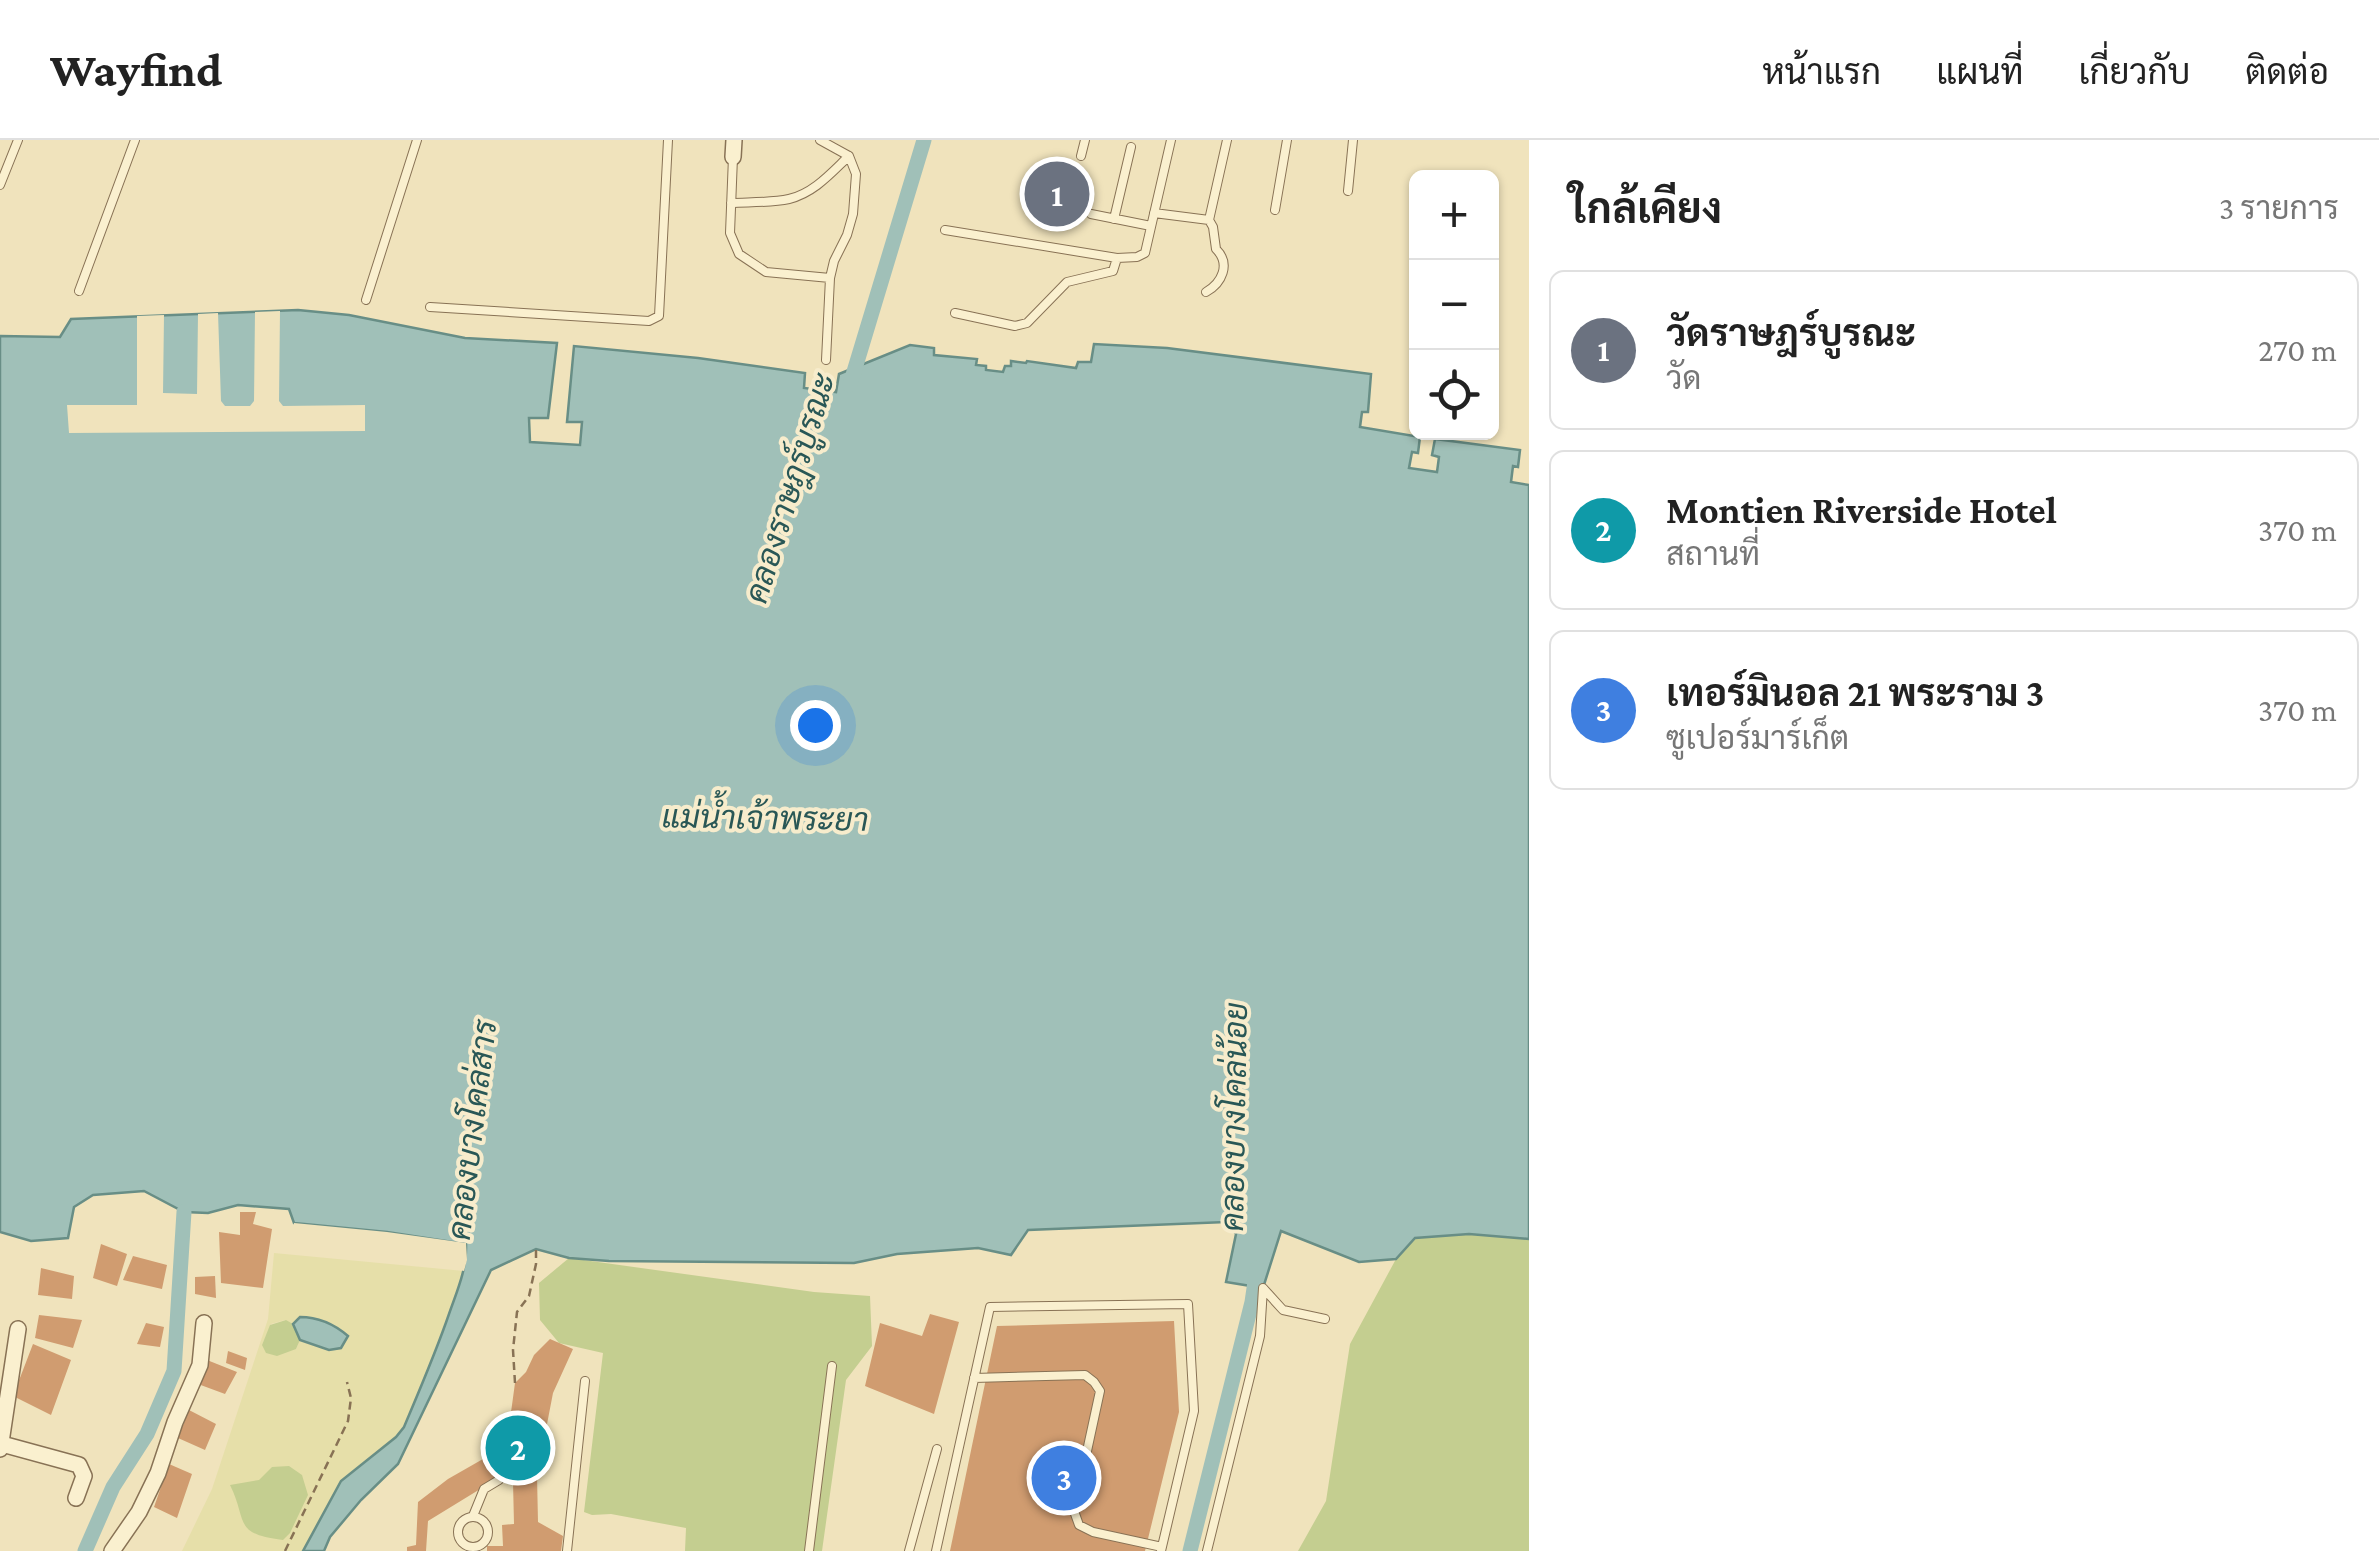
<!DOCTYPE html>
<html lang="th">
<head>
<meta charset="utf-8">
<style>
  :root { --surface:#fff; --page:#f6f6f6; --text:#222; --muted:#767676; --line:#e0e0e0; --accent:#9a2722 }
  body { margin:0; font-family:"Crimson Pro",Sarabun,serif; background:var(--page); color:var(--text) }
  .controls { position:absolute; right:30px; top:30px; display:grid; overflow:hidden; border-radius:15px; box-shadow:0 2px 8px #0004 }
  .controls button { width:90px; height:90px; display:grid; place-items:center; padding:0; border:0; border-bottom:2px solid var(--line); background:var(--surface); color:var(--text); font:50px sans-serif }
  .you { position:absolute; left:815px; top:585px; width:35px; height:35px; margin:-25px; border:8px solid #fff; border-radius:50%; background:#1a73e8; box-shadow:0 0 0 15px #1a73e833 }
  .badge { display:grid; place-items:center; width:65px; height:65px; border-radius:50%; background:var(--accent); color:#fff; font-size:32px; font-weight:700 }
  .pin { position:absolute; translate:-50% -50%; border:5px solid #fff; box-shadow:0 2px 10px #0006 }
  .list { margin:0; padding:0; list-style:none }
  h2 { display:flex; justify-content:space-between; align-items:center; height:130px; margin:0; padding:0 40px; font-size:42px }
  h2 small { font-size:32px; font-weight:400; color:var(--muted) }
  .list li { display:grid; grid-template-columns:65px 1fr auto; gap:30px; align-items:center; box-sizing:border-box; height:160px; margin:0 20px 20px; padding:0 20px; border:2px solid var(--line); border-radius:15px }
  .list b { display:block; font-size:38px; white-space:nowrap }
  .list p { margin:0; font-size:32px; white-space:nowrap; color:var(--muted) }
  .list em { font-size:32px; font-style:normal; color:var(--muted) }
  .icon { flex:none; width:55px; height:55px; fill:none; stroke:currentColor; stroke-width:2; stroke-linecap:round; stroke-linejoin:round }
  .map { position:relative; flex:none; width:1529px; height:1411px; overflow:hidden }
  header { display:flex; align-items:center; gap:60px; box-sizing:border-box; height:140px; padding:0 50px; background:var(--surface); border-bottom:2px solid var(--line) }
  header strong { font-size:48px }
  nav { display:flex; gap:55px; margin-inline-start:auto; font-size:35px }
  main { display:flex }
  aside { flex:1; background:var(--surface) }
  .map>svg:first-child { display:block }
  .farmland { fill:#e6dfa9; fill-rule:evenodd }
  .green { fill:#c4ce90 }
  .water { fill:#a0c0b8; stroke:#688e86; stroke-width:2.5 }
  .pier { fill:#f0e3bc }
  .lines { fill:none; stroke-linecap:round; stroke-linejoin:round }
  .canal { stroke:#a0c0b8; stroke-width:15 }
  .building { fill:#d09c70 }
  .lane-casing { stroke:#887255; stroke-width:10 }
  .street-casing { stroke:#887255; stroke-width:18 }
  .path { stroke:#887255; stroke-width:2.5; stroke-dasharray:8 5; stroke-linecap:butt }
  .lane { stroke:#faf0cf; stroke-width:8 }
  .street { stroke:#faf0cf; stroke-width:15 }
  .labels { text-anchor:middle; stroke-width:8; stroke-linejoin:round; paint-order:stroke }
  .water-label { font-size:32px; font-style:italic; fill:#295756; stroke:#f7eccc }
</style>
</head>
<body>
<header>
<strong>Wayfind</strong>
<nav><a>หน้าแรก</a><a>แผนที่</a><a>เกี่ยวกับ</a><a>ติดต่อ</a></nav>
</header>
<main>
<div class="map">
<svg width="1529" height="1411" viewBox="0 0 1529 1411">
  <rect width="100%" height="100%" fill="#f0e3bc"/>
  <path class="farmland" d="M 274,1113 L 464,1131 L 438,1207 L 404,1287 L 396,1297 L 341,1341 L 303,1411 L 182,1411 L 212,1349 L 268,1179 ZM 300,1177 L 329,1210 L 300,1200 L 296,1209 L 262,1205 L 271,1184 L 285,1180 L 293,1184 Z"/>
  <path class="green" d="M 1469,1094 L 1529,1099 L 1529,1411 L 1298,1411 L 1326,1361 L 1350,1204 L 1396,1119 L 1414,1098 Z
    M 569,1118 L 814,1152 L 870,1156 L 872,1206 L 846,1240 L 822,1411 L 685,1411 L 686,1388 L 611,1374 L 592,1375 L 584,1372 L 603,1213 L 559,1203 L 540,1180 L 539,1143 Z
    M 286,1180 L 293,1184 L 300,1200 L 296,1209 L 277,1216 L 266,1213 L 262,1205 L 270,1185 Z
    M 289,1326 L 302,1335 L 308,1355 L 290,1393 L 283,1400 C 232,1394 248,1381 230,1345 L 259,1340 L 272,1327 Z"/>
  <path class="water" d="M 298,170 L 349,175 L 465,198 L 557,203 L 548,278 L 529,278 L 530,302 L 580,305 L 582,282 L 567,282 L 574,206 L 698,218 L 805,233 L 804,248 L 836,252 L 839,234 L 910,205 L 934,208 L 934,215 L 977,219 L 976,225 L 986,226 L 986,230 L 1003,232 L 1005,226 L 1011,226 L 1011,221 L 1026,223 L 1027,221 L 1076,228 L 1078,222 L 1091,222 L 1094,204 L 1167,208 L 1371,234 L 1368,272 L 1362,272 L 1360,287 L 1420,297 L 1418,313 L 1412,312 L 1409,328 L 1437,332 L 1439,317 L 1432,315 L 1435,299 L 1520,310 L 1518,327 L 1513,326 L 1511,342 L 1529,345 L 1529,1099 L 1469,1094 L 1415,1098 L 1396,1119 L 1359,1122 L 1281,1091 L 1263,1148 L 1226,1142 L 1236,1094 L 1226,1082 L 1028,1090 L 1011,1115 L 978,1108 L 897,1114 L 854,1123 L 609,1121 L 569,1118 L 536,1109 L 491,1130 L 398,1324 L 361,1360 L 330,1397 L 324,1411 L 303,1411 L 341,1341 L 396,1297 L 404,1287 C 420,1249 436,1212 449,1174 C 457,1151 467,1129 466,1104 L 387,1092 L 294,1083 L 289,1069 L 238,1065 L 208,1073 L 184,1072 L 144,1051 L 93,1055 L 74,1067 L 68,1098 L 31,1101 L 0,1092 L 0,196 L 60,197 L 71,179 Z
    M 300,1177 C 318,1177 334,1184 348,1196 L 341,1208 L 329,1210 L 300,1200 L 293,1184 Z"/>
  <path class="pier" d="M 280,171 L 279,261 L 283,266 L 365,265 L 365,291 L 69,293 L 67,265 L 137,265 L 137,176 L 164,175 L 163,253 L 197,254 L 198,174 L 218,173 L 221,261 L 225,266 L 250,266 L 254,261 L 255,172 Z
    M 294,1083 L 387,1092 L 466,1103 L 467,1120 L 464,1131 L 459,1130 L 462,1119 L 461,1108 L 386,1097 L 293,1088 Z"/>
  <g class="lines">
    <path class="canal" d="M 850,245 L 924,0
      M 85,1411 L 113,1347 L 147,1294 L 174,1231 L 184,1072
      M 1190,1411 L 1252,1162 L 1257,1128"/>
  </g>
  <path class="building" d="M 240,1072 L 256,1072 L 253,1084 L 272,1089 L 263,1148 L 221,1143 L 219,1092 L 240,1095 Z
    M 101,1104 L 127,1114 L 117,1146 L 93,1138 Z
    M 133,1116 L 167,1125 L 162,1149 L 123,1140 Z
    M 41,1128 L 74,1136 L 72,1159 L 38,1155 Z
    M 215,1136 L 216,1158 L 195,1154 L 195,1137 Z
    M 930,1174 L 959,1182 L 934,1274 L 865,1246 L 880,1183 L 922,1196 Z
    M 39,1175 L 82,1180 L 73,1208 L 35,1198 Z
    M 1174,1181 L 1179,1272 L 1145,1411 L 950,1411 L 997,1186 Z
    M 146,1183 L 164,1187 L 160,1207 L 137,1204 Z
    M 550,1199 L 573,1209 L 553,1253 L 537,1336 L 538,1382 L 563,1396 L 561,1411 L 487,1411 L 487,1406 L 503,1406 L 502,1385 L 514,1384 L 513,1342 L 496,1336 L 490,1343 L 428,1381 L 426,1411 L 407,1411 L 407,1407 L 416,1405 L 418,1362 L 448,1339 L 490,1315 L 509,1287 L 515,1243 L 526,1232 L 534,1215 Z
    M 33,1204 L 71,1220 L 51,1275 L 13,1256 Z
    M 228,1211 L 247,1218 L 245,1230 L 226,1223 Z
    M 207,1220 L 237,1232 L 225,1254 L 198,1244 Z
    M 189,1270 L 216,1284 L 205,1310 L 178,1298 Z
    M 169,1324 L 192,1334 L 177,1378 L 154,1367 Z"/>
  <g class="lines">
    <defs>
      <path id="lane" d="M 820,0 L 849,16 L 856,34 L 853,74 L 847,95 L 834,121 L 830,138 L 826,220
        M 1081,16 L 1085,0
        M 733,17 L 730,93 L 739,114 L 766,132 L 830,138
        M 0,45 L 18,0
        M 1348,51 L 1353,0
        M 731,63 C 750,62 771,63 789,59 C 814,53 831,33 849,16
        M 1275,70 L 1287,0
        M 1154,73 L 1209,80 L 1213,87 L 1216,109 C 1231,124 1222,143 1206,152
        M 1091,74 L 1151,86
        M 1114,79 L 1131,7
        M 1209,80 L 1227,0
        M 945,90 L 1117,118
        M 79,151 L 135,0
        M 366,160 L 417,0
        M 430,167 L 649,181 L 659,176 L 668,0
        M 955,173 L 1015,186 L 1027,183 L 1067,142 L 1113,131 L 1117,118 L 1137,117 L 1145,113 L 1171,0
        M 974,1238 L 1085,1235 L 1094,1242 L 1100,1251 L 1074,1371 L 1079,1385 L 1093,1392 L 1162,1407
        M 473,1376 L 484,1349 L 499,1340
        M458 1392a15 15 0 1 1 30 0a15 15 0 1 1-30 0Z
        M 567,1411 L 585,1241
        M 809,1411 L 832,1226
        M 909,1411 L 937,1309
        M 936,1411 L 990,1167 L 1188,1164 L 1194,1271 L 1161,1411
        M 1207,1411 L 1260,1196 L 1263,1148 L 1283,1170 L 1325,1179"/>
      <path id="street" d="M 733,17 L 734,0
        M 2,1304 L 79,1325 L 84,1336 L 76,1358
        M 0,1309 L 18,1189
        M 112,1411 L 139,1372 L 158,1333 L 175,1282 L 200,1225 L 204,1183"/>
    </defs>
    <use href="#lane" class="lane-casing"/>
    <use href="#street" class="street-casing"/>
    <path class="path" d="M 515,1243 L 513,1210 L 517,1172 L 529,1156 L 536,1124 L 536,1109
      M 285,1411 L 348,1281 L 351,1258 L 347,1242"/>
    <use href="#lane" class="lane"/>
    <use href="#street" class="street"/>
  </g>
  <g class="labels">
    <g class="water-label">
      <text transform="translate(790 348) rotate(-73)" y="11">คลองราษฎร์บูรณะ</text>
      <text transform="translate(765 678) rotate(1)" y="11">แม่น้ำเจ้าพระยา</text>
      <text transform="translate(1234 977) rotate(-89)" y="11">คลองบางโคล่น้อย</text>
      <text transform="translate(472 990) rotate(-83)" y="11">คลองบางโคล่สาร</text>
    </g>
  </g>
</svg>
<div class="controls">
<button>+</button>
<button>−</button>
<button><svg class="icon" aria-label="locate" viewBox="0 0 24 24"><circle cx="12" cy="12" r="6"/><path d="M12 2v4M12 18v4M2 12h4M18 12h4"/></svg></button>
</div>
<div class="you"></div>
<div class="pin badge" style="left:1057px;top:54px;background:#6b7280">1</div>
<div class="pin badge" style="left:518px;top:1308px;background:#0f9aa8">2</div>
<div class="pin badge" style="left:1064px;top:1338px;background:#3f7fe0">3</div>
</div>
<aside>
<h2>ใกล้เคียง<small>3 รายการ</small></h2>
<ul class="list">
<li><span class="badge" style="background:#6b7280">1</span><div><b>วัดราษฎร์บูรณะ</b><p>วัด</p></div><em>270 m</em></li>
<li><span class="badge" style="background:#0f9aa8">2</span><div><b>Montien Riverside Hotel</b><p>สถานที่</p></div><em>370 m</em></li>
<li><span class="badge" style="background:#3f7fe0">3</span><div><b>เทอร์มินอล 21 พระราม 3</b><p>ซูเปอร์มาร์เก็ต</p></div><em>370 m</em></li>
</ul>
</aside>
</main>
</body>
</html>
